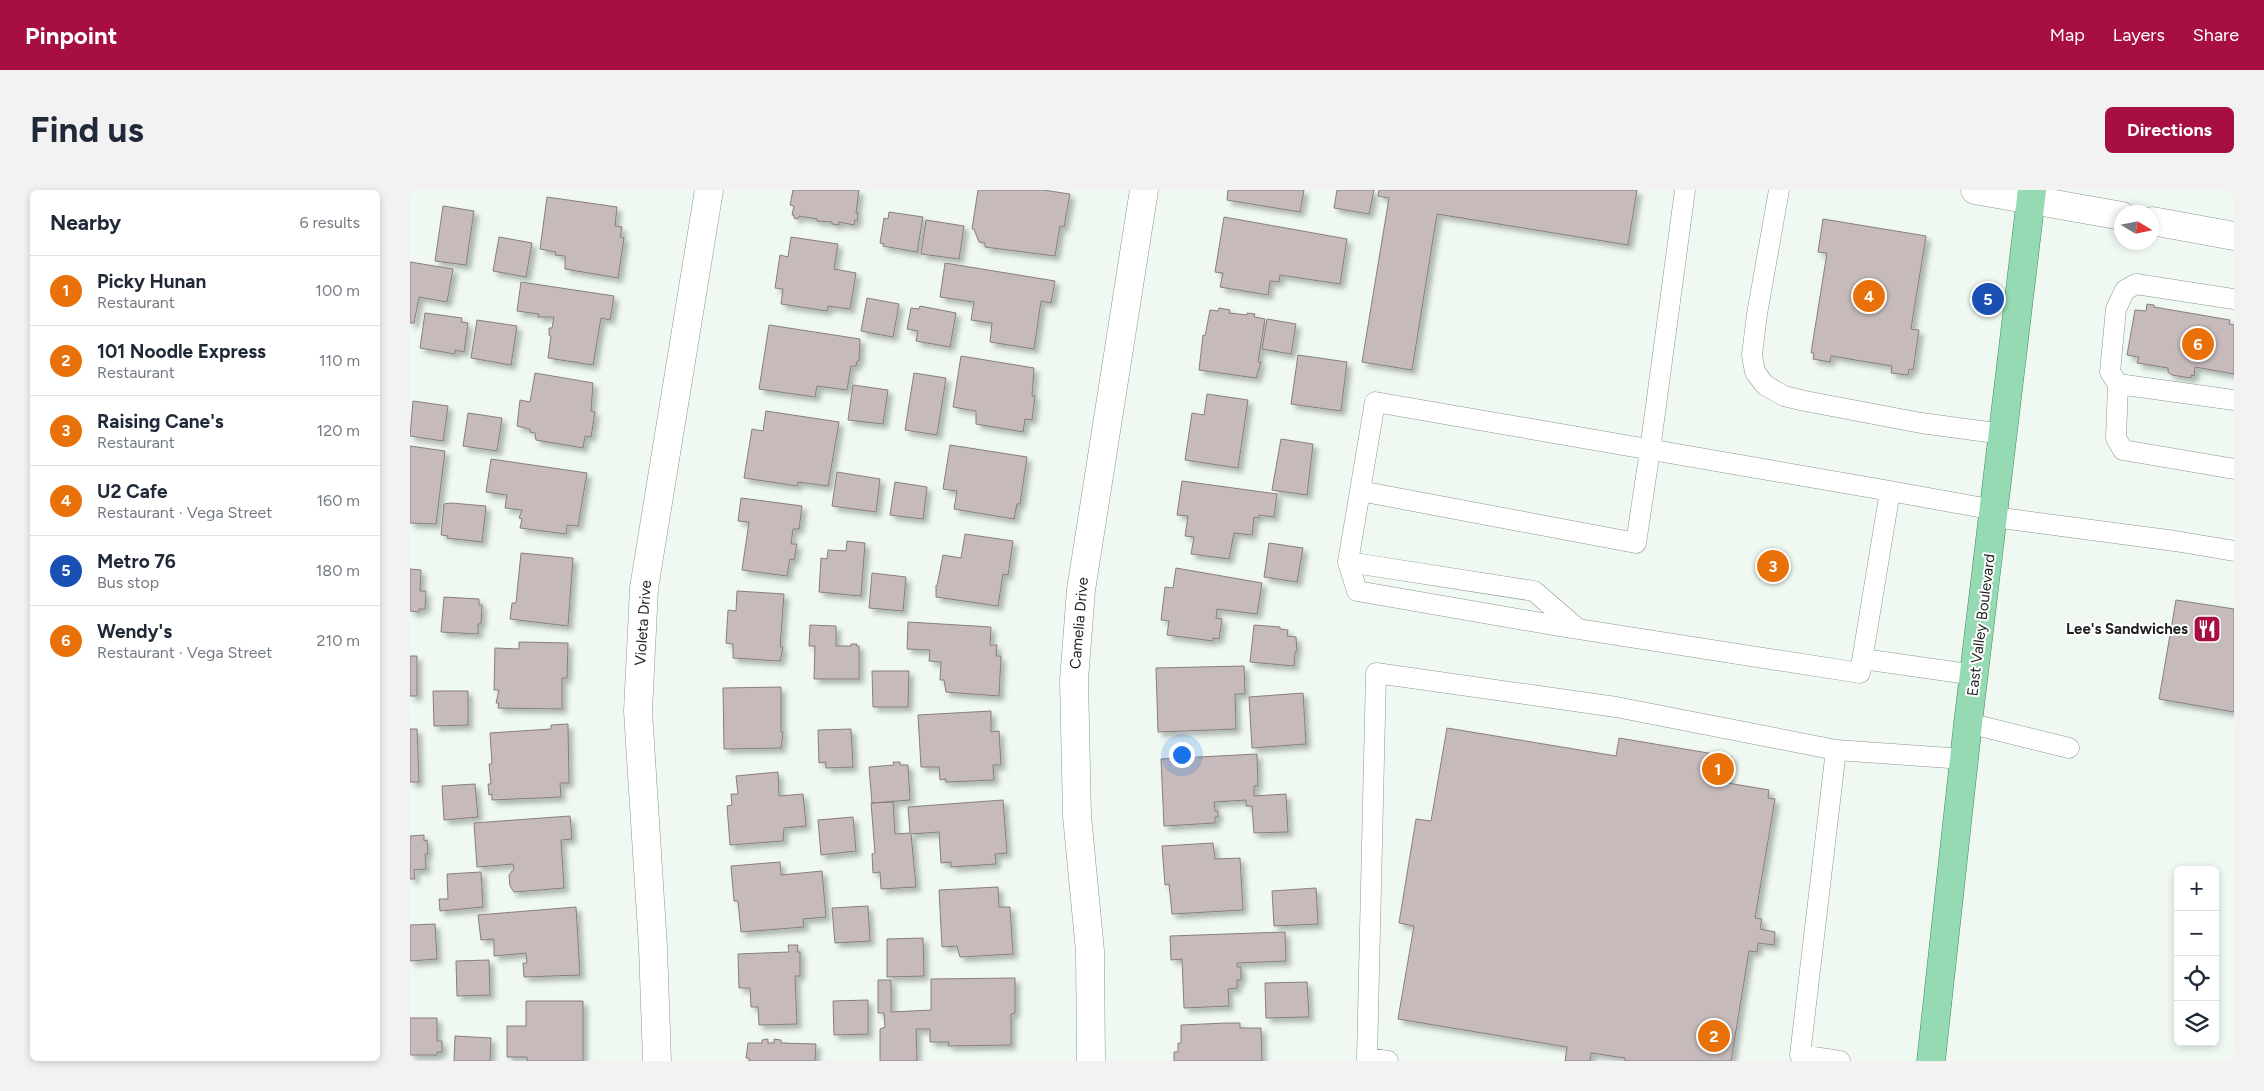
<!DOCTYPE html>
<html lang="en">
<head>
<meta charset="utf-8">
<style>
  :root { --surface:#fff; --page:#f2f2f3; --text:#1f2937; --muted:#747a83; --line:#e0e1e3; --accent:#a70f40 }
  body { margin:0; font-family:Figtree,sans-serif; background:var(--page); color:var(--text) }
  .controls { position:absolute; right:15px; bottom:15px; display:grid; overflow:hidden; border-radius:8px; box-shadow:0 2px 8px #0003 }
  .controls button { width:45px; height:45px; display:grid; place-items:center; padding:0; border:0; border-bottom:1px solid var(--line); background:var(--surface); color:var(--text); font:25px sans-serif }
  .compass { position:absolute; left:1704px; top:15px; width:45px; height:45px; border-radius:50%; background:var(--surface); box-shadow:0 2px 8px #0003; rotate:100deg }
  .you { position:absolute; left:771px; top:564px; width:18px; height:18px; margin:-12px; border:4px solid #fff; border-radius:50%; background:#1a73e8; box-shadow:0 0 0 8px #1a73e833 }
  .badge { display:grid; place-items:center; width:32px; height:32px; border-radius:50%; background:var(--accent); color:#fff; font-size:16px; font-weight:700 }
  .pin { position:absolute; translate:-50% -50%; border:2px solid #fff; box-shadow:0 1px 5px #0006 }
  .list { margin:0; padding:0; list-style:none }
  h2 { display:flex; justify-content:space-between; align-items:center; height:65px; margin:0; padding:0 20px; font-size:21px }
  h2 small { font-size:16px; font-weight:400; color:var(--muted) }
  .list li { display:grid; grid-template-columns:32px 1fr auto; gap:15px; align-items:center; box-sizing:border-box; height:70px; padding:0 20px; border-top:1px solid var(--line) }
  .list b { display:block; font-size:19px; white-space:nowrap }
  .list p { margin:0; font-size:16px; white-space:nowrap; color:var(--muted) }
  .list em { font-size:16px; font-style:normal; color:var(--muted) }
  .icon { flex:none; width:28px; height:28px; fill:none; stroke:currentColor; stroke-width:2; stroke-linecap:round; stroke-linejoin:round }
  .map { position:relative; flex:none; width:1824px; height:871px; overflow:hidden; border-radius:8px }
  header { display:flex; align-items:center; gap:30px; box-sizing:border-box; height:70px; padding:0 25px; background:var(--accent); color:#fff }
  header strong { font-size:24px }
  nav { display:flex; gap:28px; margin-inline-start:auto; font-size:18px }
  .intro { display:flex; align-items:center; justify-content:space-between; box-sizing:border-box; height:120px; padding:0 30px }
  h1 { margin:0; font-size:35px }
  .button { padding:12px 22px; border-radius:8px; background:var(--accent); color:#fff; font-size:18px; font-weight:700 }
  main { display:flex; gap:30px; padding:0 30px }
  aside { flex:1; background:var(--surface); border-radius:8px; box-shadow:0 2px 8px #0003 }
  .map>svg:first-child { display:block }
  .building { fill:#c6babb; stroke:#887e7f; filter:url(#shadow) }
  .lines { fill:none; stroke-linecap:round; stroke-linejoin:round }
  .lane-casing { stroke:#8d9690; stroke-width:21 }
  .street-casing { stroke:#8d9690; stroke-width:29 }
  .primary-casing { stroke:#3e8a5e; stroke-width:29 }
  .lane { stroke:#fff; stroke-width:20 }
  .street { stroke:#fff; stroke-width:28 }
  .primary { stroke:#96dab3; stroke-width:28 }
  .labels { text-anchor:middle; stroke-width:4; stroke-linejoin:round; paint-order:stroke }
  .street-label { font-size:15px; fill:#1d211e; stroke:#fff }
  .poi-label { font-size:15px; font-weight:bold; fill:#1d211e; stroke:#fff; text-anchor:end }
</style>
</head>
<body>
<header>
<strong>Pinpoint</strong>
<nav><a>Map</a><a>Layers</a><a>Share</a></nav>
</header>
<div class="intro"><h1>Find us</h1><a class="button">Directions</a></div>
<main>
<aside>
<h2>Nearby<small>6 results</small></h2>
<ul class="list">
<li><span class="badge" style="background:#e8710a">1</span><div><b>Picky Hunan</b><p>Restaurant</p></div><em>100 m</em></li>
<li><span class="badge" style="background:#e8710a">2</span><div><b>101 Noodle Express</b><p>Restaurant</p></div><em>110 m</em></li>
<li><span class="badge" style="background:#e8710a">3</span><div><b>Raising Cane's</b><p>Restaurant</p></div><em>120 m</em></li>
<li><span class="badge" style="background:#e8710a">4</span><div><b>U2 Cafe</b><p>Restaurant · Vega Street</p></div><em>160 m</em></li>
<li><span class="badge" style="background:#1a4fb4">5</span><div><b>Metro 76</b><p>Bus stop</p></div><em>180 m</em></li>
<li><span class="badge" style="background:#e8710a">6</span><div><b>Wendy's</b><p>Restaurant · Vega Street</p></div><em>210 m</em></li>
</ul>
</aside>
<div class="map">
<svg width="1824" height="871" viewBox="0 0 1824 871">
  <defs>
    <filter id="shadow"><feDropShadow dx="4.5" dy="4.5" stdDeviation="2.5" flood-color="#0004"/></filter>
  </defs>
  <rect width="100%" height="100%" fill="#eff9f2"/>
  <path class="building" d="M 383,0 L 449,0 L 446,23 L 448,23 L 447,31 L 445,30 L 444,35 L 429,32 L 429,35 L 422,34 L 422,32 L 407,31 L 407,29 L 389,26 L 388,29 L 384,28 L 384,25 L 382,25 L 384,16 L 380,15 Z
    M 568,0 L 633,0 L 660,4 L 654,37 L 650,36 L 645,66 L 575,57 L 575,53 L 569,52 L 564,39 L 562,39 Z
    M 818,0 L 894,0 L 890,22 L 817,10 Z
    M 927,0 L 964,0 L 959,24 L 924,18 Z
    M 969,0 L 1227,0 L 1218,55 L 1027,24 L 1002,180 L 952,172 L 979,8 L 968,6 Z
    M 137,7 L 207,17 L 205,36 L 212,37 L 210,47 L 214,48 L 208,88 L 155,79 L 155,66 L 145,65 L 146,62 L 130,59 Z
    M 33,16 L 64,21 L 56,75 L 25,71 Z
    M 479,22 L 513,27 L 507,62 L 473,56 L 474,54 L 470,53 L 474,28 L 478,29 Z
    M 814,27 L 937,49 L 930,94 L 870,85 L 869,92 L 860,91 L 858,105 L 810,97 L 813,83 L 805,82 Z
    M 1413,29 L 1516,46 L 1501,139 L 1509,140 L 1503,180 L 1499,179 L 1498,185 L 1481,183 L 1482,176 L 1421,166 L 1420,172 L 1403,169 L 1404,163 L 1401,163 L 1417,63 L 1408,62 Z
    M 516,30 L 554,36 L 549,69 L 511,64 Z
    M 89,47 L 122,53 L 116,87 L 83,81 Z
    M 381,47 L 428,54 L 424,79 L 446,83 L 440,119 L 418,116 L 417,121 L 371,114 L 373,99 L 365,98 L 370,65 L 378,67 Z
    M 0,72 L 43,79 L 37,112 L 9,107 L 4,133 L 0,133 Z
    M 535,73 L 645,91 L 641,113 L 631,111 L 624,159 L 580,152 L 582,133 L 561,130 L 564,112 L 530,107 Z
    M 111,92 L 204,106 L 200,130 L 191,128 L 183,175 L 138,168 L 141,146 L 139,145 L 139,138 L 142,138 L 144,127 L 128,127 L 129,124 L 107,121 Z
    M 457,108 L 489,114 L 483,147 L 451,141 Z
    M 1737,114 L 1744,115 L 1744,117 L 1820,130 L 1819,134 L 1824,135 L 1824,184 L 1785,177 L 1784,186 L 1781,185 L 1781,188 L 1762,185 L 1758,182 L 1758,178 L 1727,173 L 1729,167 L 1717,165 L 1725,120 L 1736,121 Z
    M 510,116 L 546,123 L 540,157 L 506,151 L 508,141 L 497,139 L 501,118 L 509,119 Z
    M 809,118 L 820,120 L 819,123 L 837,125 L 837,123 L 845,124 L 844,127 L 855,129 L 848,172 L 851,172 L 846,188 L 789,180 L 793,145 L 795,146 L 800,120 L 808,121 Z
    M 15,123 L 52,128 L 51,132 L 58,133 L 54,162 L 45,160 L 45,164 L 10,158 Z
    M 857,129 L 886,134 L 881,164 L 852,159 Z
    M 67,130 L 107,136 L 101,175 L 61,168 Z
    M 359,135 L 450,149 L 449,171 L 447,171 L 446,176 L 441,176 L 437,200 L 407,196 L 405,207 L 349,199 Z
    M 888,165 L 937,172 L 931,221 L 881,214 Z
    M 551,166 L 624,178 L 622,206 L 625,206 L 622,230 L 615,229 L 613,242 L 566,234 L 566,221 L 543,217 Z
    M 125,183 L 183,193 L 181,221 L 185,222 L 181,247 L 175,246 L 173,258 L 126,250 L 125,243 L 120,242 L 120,239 L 107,236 L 110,210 L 120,212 Z
    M 504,183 L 536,188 L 527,245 L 495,240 Z
    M 443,195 L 478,200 L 473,234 L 438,230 Z
    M 797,204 L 838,210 L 828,278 L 775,270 L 782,223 L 794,225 Z
    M 3,211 L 38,216 L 33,251 L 0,246 Z
    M 356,221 L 429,232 L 418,296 L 388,292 L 387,296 L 334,288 L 342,239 L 353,241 Z
    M 58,223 L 92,228 L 87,261 L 53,256 Z
    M 871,249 L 903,254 L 897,305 L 862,300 Z
    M 540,255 L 617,267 L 610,314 L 607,314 L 604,329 L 544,319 L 547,301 L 533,299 Z
    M 0,256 L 35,261 L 26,334 L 0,333 Z
    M 81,269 L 177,283 L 168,336 L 157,335 L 156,344 L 110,338 L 112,329 L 109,328 L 112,320 L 95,318 L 97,305 L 76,302 Z
    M 427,282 L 470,289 L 466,322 L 422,316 Z
    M 772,291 L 867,304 L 864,327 L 849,325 L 849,328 L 844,327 L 842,345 L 824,343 L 819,369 L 781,364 L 784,347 L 775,346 L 778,326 L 767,325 Z
    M 485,292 L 517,297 L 513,329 L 480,325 Z
    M 331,308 L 392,316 L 389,339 L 383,339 L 381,354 L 387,354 L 384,370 L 380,369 L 377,386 L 332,380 L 339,332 L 328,331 Z
    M 41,313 L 76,316 L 72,352 L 37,348 L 38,346 L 31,345 L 34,314 Z
    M 555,344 L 603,351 L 598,385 L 593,384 L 588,416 L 526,407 L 526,395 L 527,396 L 533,365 L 551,368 Z
    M 437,351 L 455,353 L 451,406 L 409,402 L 411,368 L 417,369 L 418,360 L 436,361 Z
    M 859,353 L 893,358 L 887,392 L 854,387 Z
    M 111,363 L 163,368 L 158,436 L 100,429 L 102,413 L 106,413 Z
    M 766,378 L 852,393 L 847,424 L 807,419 L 806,428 L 812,429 L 809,449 L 803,448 L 803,451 L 757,445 L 759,431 L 751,430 L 755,397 L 763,398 Z
    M 0,379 L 11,380 L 10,401 L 16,401 L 15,419 L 9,419 L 9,422 L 0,421 Z
    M 462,383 L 496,387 L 493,421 L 459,418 Z
    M 327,401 L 374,404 L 370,457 L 373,457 L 370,471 L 323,468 L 323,454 L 316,453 L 318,420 L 326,421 Z
    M 34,407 L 69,409 L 69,415 L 72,415 L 71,434 L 68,434 L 68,444 L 31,442 Z
    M 1766,410 L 1824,419 L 1824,522 L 1749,509 Z
    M 498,432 L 581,437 L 580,455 L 587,455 L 586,466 L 591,466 L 589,506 L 536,502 L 534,490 L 530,490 L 531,472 L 519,471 L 520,460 L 497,459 Z
    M 400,435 L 426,436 L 426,456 L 441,456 L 441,454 L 447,454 L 446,456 L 449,456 L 449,489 L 404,489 L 405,456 L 399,456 Z
    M 844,435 L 870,437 L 870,439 L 878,440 L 877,446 L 886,447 L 887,461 L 885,462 L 884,476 L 840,472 Z
    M 109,452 L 158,453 L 157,488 L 152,488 L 152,519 L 88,518 L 89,513 L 86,513 L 89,500 L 84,500 L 85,458 L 109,459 Z
    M 0,466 L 7,466 L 7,506 L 0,506 Z
    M 834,476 L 835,504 L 825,504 L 826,539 L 748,542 L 746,478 Z
    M 462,481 L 499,481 L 498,517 L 463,517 Z
    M 371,497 L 371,542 L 373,542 L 371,558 L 314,559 L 313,498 Z
    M 23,501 L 58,501 L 58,535 L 24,536 Z
    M 893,503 L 896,554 L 842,558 L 839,507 Z
    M 581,521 L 581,542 L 589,541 L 591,575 L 583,575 L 584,590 L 536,592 L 536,589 L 530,590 L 529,577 L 511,577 L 508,525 Z
    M 158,534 L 159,593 L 150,593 L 151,607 L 82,610 L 82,604 L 79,605 L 78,594 L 81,594 L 79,574 L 82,574 L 80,543 L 141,539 L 141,535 Z
    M 1037,538 L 1206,566 L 1209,548 L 1322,567 L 1318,593 L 1359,600 L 1358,608 L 1365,609 L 1345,728 L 1352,729 L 1350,739 L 1365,742 L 1364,755 L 1348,753 L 1347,762 L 1339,761 L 1321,871 L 1215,871 L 1215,868 L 1181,863 L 1180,871 L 1155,871 L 1157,857 L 988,829 L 1004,736 L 989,733 L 1006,629 L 1021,631 Z
    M 0,539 L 7,539 L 9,592 L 0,592 Z
    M 441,539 L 443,577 L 416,578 L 416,572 L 409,573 L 408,540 Z
    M 847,564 L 848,596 L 844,596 L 844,606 L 876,604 L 878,642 L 844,643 L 842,616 L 836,616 L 836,610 L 804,612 L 805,621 L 808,621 L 808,627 L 805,627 L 805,633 L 754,636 L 751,569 Z
    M 483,572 L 490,572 L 490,575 L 498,575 L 500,610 L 462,613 L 459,577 L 484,575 Z
    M 368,582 L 369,606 L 393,604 L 396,636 L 374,638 L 373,651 L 320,655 L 317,616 L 322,615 L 321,604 L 328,604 L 326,586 Z
    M 65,594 L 68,627 L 34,630 L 32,596 Z
    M 593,610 L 597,663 L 585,664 L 586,674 L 541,677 L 541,672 L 531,673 L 529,642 L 501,644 L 506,697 L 471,699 L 470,682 L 463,683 L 462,664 L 465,663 L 461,613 L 483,612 L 485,644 L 500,643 L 498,617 Z
    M 160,626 L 162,649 L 151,650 L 154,698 L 104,702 L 100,696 L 99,685 L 102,681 L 104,680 L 103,674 L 67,677 L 64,633 Z
    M 443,627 L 446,661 L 411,665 L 408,630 Z
    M 14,645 L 14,651 L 17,650 L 18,664 L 15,664 L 16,679 L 4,680 L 5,689 L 0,689 L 0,646 Z
    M 803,653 L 805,669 L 830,668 L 833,720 L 762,724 L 759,694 L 755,695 L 752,656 Z
    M 370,672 L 371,685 L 412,681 L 416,727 L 393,729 L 394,737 L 331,742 L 328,711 L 324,711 L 321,676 Z
    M 71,682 L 73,717 L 30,721 L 29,709 L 38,709 L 37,684 Z
    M 588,697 L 589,717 L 600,717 L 603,764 L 550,767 L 547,756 L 532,757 L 529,700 Z
    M 906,698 L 908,734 L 864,736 L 862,701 Z
    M 458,716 L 460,751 L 425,753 L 422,718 Z
    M 166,717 L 170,785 L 114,787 L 113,773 L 117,773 L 116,763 L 84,766 L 84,749 L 71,750 L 68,725 Z
    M 25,734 L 27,769 L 0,771 L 0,735 Z
    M 875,742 L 876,771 L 827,773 L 827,777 L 831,777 L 831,790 L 827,790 L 827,798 L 818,799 L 819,816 L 774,818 L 772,769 L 761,770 L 760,746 Z
    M 513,748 L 514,786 L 477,787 L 477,749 Z
    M 378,755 L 388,755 L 387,762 L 390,762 L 390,786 L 385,786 L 387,834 L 349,835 L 348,817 L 341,817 L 340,798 L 329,798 L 328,764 L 379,762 Z
    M 79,770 L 80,805 L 47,806 L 46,771 Z
    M 605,788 L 605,823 L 601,824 L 601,855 L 538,856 L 539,852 L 520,852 L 520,839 L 506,839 L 507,871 L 470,871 L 470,839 L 475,837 L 474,823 L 468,823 L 468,790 L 481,790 L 481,822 L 521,820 L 521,789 Z
    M 897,792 L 899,827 L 856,828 L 855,793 Z
    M 458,810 L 458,844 L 424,845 L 423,811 Z
    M 116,811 L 173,811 L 173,871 L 117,871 L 117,867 L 97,867 L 97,836 L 116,836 Z
    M 0,828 L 27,828 L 27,851 L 32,851 L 32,862 L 27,862 L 27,865 L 0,865 Z
    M 816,833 L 830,833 L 830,838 L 851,838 L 852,871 L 764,871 L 764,862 L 768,862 L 768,853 L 771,853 L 771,835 Z
    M 45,846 L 81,848 L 80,871 L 44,871 Z
    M 358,849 L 358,853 L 364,853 L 364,849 L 371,850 L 371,853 L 406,854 L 405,871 L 339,871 L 339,868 L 336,868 L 338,853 L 352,853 L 352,850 Z"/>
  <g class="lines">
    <defs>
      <path id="lane" d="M 1369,0 L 1347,124 L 1342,165 L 1345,182 L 1355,195 L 1374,206 L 1395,211 L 1511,233 L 1593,244
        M 1824,109 L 1726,94 L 1715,100 L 1706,119 L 1700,182 L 1708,194 L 1706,248 L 1713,260 L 1824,279
        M 1708,194 L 1824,210
        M 1480,301 L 1585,320
        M 1584,327 L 1765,351 L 1824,361
        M 938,372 L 947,401 L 1149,436 L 1450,483 L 1480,301 L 965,212 L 950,301
        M 1168,439 L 1124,401 L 938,372 L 950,301 L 1226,353 L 1240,260 L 1275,0
        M 1453,469 L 1565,485
        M 1558,533 L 1659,558
        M 978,871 L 957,868 L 966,483 L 1206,517 L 1426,560
        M 1430,871 L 1390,865 L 1426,560 L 1554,569"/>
      <path id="street" d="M 1565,0 L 1712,26
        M 1742,31 L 1824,46
        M 247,871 L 243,757 L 228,521 L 234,398 L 299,0
        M 681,871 L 680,761 L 667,626 L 664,490 L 671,400 L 734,0"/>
      <path id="primary" d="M 1521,871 L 1558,533 L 1622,0"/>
    </defs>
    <use href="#lane" class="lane-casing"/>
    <use href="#street" class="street-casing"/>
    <use href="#primary" class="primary-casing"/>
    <use href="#lane" class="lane"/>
    <use href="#street" class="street"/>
    <use href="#primary" class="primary"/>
  </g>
  <defs>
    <symbol id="restaurant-square" viewBox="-11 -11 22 22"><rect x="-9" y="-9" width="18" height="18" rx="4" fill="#a70f40" stroke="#fff"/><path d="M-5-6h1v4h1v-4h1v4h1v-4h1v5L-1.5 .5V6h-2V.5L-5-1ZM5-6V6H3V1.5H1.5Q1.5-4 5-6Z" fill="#fff"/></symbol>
  </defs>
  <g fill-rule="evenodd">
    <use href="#restaurant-square" x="1781" y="423" width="32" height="32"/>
  </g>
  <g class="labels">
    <g class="street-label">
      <text transform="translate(233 433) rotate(-86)" y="5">Violeta Drive</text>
      <text transform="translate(669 433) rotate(-85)" y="5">Camelia Drive</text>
      <text transform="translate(1571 435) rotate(-83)" y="5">East Valley Boulevard</text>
    </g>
    <g class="poi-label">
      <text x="1778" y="444">Lee's Sandwiches</text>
    </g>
  </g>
</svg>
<div class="controls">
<button>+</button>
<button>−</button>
<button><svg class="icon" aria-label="locate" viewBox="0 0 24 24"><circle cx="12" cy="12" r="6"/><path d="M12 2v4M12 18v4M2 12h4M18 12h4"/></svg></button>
<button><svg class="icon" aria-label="layers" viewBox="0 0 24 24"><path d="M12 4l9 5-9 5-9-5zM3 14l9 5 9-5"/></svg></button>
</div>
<svg class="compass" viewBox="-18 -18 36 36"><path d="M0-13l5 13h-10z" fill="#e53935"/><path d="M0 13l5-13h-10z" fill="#747a83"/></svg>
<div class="you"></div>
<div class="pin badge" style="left:1308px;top:579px;background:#e8710a">1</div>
<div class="pin badge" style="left:1304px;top:846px;background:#e8710a">2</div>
<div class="pin badge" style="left:1363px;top:376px;background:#e8710a">3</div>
<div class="pin badge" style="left:1459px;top:106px;background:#e8710a">4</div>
<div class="pin badge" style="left:1578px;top:109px;background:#1a4fb4">5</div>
<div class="pin badge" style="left:1788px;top:154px;background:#e8710a">6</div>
</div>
</main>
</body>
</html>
